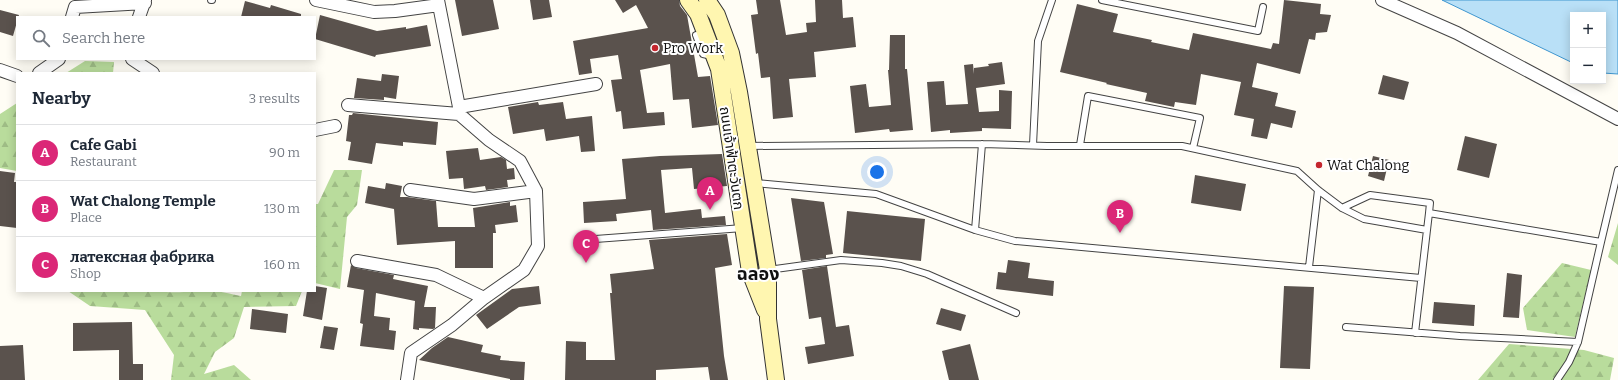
<!DOCTYPE html>
<html lang="en">
<head>
<meta charset="utf-8">
<style>
  :root { --surface:#fff; --page:#f2f2f3; --text:#1f2937; --muted:#747a83; --line:#e0e1e3; --accent:#db2777 }
  body { margin:0; font-family:Bitter,"Noto Sans Thai",serif; background:var(--page); color:var(--text) }
  .controls { position:absolute; right:12px; top:12px; display:grid; overflow:hidden; border-radius:0px; box-shadow:0 2px 10px #0003 }
  .controls button { width:36px; height:36px; display:grid; place-items:center; padding:0; border:0; border-bottom:1px solid var(--line); background:var(--surface); color:var(--text); font:20px sans-serif }
  .you { position:absolute; left:877px; top:172px; width:14px; height:14px; margin:-10px; border:3px solid #fff; border-radius:50%; background:#1a73e8; box-shadow:0 0 0 6px #1a73e833 }
  .badge { display:grid; place-items:center; width:26px; height:26px; border-radius:50%; background:var(--accent); color:#fff; font-size:13px; font-weight:700 }
  .pin { position:absolute; translate:-50% -33px; filter:drop-shadow(0 1px 2px #0008) }
  .pin::after { content:''; position:absolute; top:21px; width:14px; height:12px; background:inherit; clip-path:polygon(0 0,100% 0,50% 100%) }
  .list { margin:0; padding:0; list-style:none }
  h2 { display:flex; justify-content:space-between; align-items:center; height:52px; margin:0; padding:0 16px; font-size:17px }
  h2 small { font-size:13px; font-weight:400; color:var(--muted) }
  .list li { display:grid; grid-template-columns:26px 1fr auto; gap:12px; align-items:center; box-sizing:border-box; height:56px; padding:0 16px; border-top:1px solid var(--line) }
  .list b { display:block; font-size:15px; white-space:nowrap }
  .list p { margin:0; font-size:13px; white-space:nowrap; color:var(--muted) }
  .list em { font-size:13px; font-style:normal; color:var(--muted) }
  .icon { flex:none; width:22px; height:22px; fill:none; stroke:currentColor; stroke-width:2; stroke-linecap:round; stroke-linejoin:round }
  .map { position:relative; flex:none; width:1618px; height:380px; overflow:hidden }
  .search { position:absolute; background:var(--surface); box-shadow:0 2px 10px #0003; left:16px; top:16px; width:300px; height:44px; display:flex; align-items:center; gap:10px; box-sizing:border-box; padding:0 14px; border-radius:0px; color:var(--muted); font-size:15px }
  .panel { position:absolute; background:var(--surface); box-shadow:0 2px 10px #0003; left:16px; top:72px; width:300px; height:220px; border-radius:0px }
  .map>svg:first-child { display:block }
  .forest { fill:url(#forest-firs) }
  .water { fill:#b9e0f7; stroke:#3f96cf }
  .building { fill:#5a524d }
  .lines { fill:none; stroke-linecap:round; stroke-linejoin:round }
  .service-casing { stroke:#444; stroke-width:8 }
  .minor-casing { stroke:#444; stroke-width:14 }
  .secondary-casing { stroke:#333; stroke-width:18 }
  .service { stroke:#fff; stroke-width:6 }
  .minor { stroke:#fff; stroke-width:12 }
  .secondary { stroke:#fff6b0; stroke-width:16 }
  .poi-dot { fill:#c4262e; stroke:#fff; stroke-width:1.5 }
  .labels { text-anchor:middle; stroke-width:4; stroke-linejoin:round; paint-order:stroke }
  .poi-label { font-size:14px; fill:#111; stroke:#fff; text-anchor:start }
  .street-label { font-size:14px; fill:#111; stroke:#fff }
  .district-label { font-size:18px; font-weight:bold; fill:#111; stroke:#fff }
</style>
</head>
<body>
<div class="map">
<svg width="1618" height="380" viewBox="0 0 1618 380">
  <defs>
    <pattern id="forest-firs" width="22" height="20" patternUnits="userSpaceOnUse"><rect width="22" height="20" fill="#b9dc9c"/><path d="M5 1l3.5 6h-7zM16 11l3.5 6h-7z" fill="#9ebc85"/></pattern>
  </defs>
  <rect width="100%" height="100%" fill="#fffdf5"/>
  <path class="forest" d="M 85,61 L 114,62 L 113,73 L 66,73 Z
    M 17,103 L 17,171 L 0,168 L 0,114 Z
    M 334,170 L 362,170 L 357,205 L 347,217 L 340,289 L 315,283 L 315,204 L 318,204 Z
    M 1618,223 L 1618,265 L 1608,257 Z
    M 1562,263 L 1591,270 L 1575,337 L 1527,330 L 1523,308 Z
    M 68,291 L 161,291 C 169,294 198,291 209,291 C 220,291 231,294 241,296 L 242,291 L 302,291 L 296,306 L 244,307 L 234,338 L 215,352 L 204,374 L 234,365 L 251,380 L 171,380 L 174,355 L 145,310 L 90,306 Z
    M 1509,344 L 1584,350 L 1614,358 L 1610,380 L 1478,380 Z"/>
  <path class="water" d="M 1442,0 L 1618,0 L 1618,74 L 1603,73 L 1603,15 L 1573,15 L 1573,63 Z"/>
  <path class="building" d="M 455,0 L 493,0 L 499,29 L 462,36 Z
    M 530,0 L 549,0 L 552,17 L 533,20 Z
    M 615,0 L 679,0 L 680,6 L 687,15 L 698,77 L 710,76 L 718,125 L 692,128 L 689,99 L 673,100 L 670,64 L 640,70 L 647,113 L 664,112 L 665,125 L 623,129 L 621,111 L 616,112 L 611,80 L 622,79 L 618,55 L 590,59 L 592,73 L 579,75 L 573,41 L 648,28 L 636,5 L 623,13 Z
    M 756,0 L 780,0 L 786,35 L 807,32 L 806,23 L 816,22 L 815,0 L 842,0 L 843,18 L 853,17 L 856,47 L 814,52 L 816,77 L 789,79 L 793,117 L 773,119 L 770,77 L 761,78 L 758,53 L 756,54 L 751,15 L 758,14 Z
    M 1284,0 L 1321,4 L 1320,14 L 1331,15 L 1327,32 L 1316,33 L 1315,40 L 1309,39 L 1300,74 L 1257,63 L 1252,87 L 1278,93 L 1275,106 L 1296,111 L 1292,128 L 1271,123 L 1267,139 L 1251,136 L 1254,119 L 1234,115 L 1241,82 L 1201,74 L 1196,105 L 1175,102 L 1174,107 L 1145,101 L 1147,93 L 1106,84 L 1107,83 L 1060,72 L 1077,4 L 1118,14 L 1113,32 L 1152,40 L 1151,42 L 1189,50 L 1193,33 L 1271,49 L 1273,43 L 1279,44 Z
    M 245,1 L 270,8 L 271,5 L 301,14 L 301,17 L 241,17 Z
    M 0,10 L 19,15 L 13,36 L 0,32 Z
    M 320,15 L 377,31 L 406,27 L 406,29 L 427,25 L 431,46 L 376,55 L 375,57 L 315,39 Z
    M 890,35 L 905,35 L 905,69 L 907,69 L 913,130 L 890,132 L 889,129 L 855,133 L 850,86 L 866,84 L 869,107 L 891,105 L 888,70 L 889,70 Z
    M 1002,62 L 1005,84 L 976,88 L 979,112 L 999,111 L 999,90 L 1012,91 L 1011,129 L 982,128 L 982,131 L 950,133 L 950,130 L 931,132 L 927,82 L 944,81 L 946,105 L 968,104 L 964,65 L 973,64 L 974,74 L 974,68 L 989,66 L 988,64 Z
    M 382,74 L 399,76 L 396,99 L 384,97 L 384,100 L 354,98 L 357,78 L 381,81 Z
    M 1383,75 L 1409,82 L 1404,100 L 1378,94 Z
    M 538,102 L 539,105 L 563,102 L 566,119 L 592,116 L 595,151 L 581,152 L 579,136 L 546,141 L 544,129 L 513,134 L 508,107 Z
    M 353,113 L 438,122 L 436,145 L 403,142 L 403,146 L 376,143 L 372,164 L 348,160 L 351,142 L 346,141 L 349,115 L 352,115 Z
    M 1465,136 L 1497,144 L 1489,178 L 1457,170 Z
    M 478,148 L 480,160 L 501,157 L 506,160 L 507,169 L 514,168 L 515,179 L 507,180 L 508,187 L 486,190 L 485,186 L 464,189 L 463,178 L 449,179 L 446,151 Z
    M 722,154 L 727,186 L 694,189 L 692,168 L 661,170 L 665,213 L 701,209 L 702,218 L 725,216 L 726,225 L 653,230 L 651,210 L 616,214 L 617,221 L 584,223 L 583,202 L 626,199 L 622,159 L 660,156 Z
    M 1373,156 L 1389,160 L 1384,181 L 1368,176 Z
    M 0,171 L 15,173 L 14,182 L 17,182 L 17,228 L 0,226 Z
    M 1195,175 L 1246,184 L 1241,211 L 1191,203 Z
    M 386,183 L 402,186 L 400,197 L 407,197 L 436,201 L 438,227 L 475,227 L 473,208 L 510,202 L 510,206 L 516,205 L 518,222 L 495,225 L 496,233 L 493,233 L 493,268 L 455,268 L 455,241 L 397,245 L 394,209 L 365,203 L 368,186 L 385,189 Z
    M 791,198 L 824,202 L 833,254 L 826,255 L 826,258 L 801,261 Z
    M 847,211 L 925,219 L 921,261 L 843,253 Z
    M 727,234 L 732,265 L 715,268 L 724,356 L 728,380 L 710,380 L 708,367 L 656,370 L 656,380 L 565,380 L 566,341 L 586,342 L 586,360 L 615,360 L 610,293 L 612,293 L 610,274 L 654,269 L 649,240 Z
    M 1008,260 L 1030,263 L 1028,278 L 1054,281 L 1053,296 L 996,289 L 998,272 L 1006,273 Z
    M 351,265 L 356,268 L 394,275 L 393,279 L 428,286 L 424,307 L 436,307 L 435,328 L 433,329 L 419,328 L 419,330 L 413,329 L 415,301 L 376,293 L 374,316 L 390,318 L 389,330 L 396,331 L 394,350 L 360,346 L 363,324 L 360,323 L 364,290 L 347,287 Z
    M 827,266 L 836,327 L 849,325 L 854,356 L 808,364 L 805,347 L 825,344 L 821,317 L 809,319 L 802,270 Z
    M 1507,273 L 1522,275 L 1519,318 L 1503,317 Z
    M 315,286 L 327,288 L 322,320 L 303,316 L 307,291 L 315,291 Z
    M 539,286 L 541,304 L 519,307 L 487,329 L 476,315 L 512,289 Z
    M 1284,286 L 1314,287 L 1310,369 L 1280,368 Z
    M 1434,302 L 1475,305 L 1474,326 L 1432,323 Z
    M 941,308 L 966,315 L 961,331 L 936,324 Z
    M 252,309 L 288,314 L 286,333 L 250,329 Z
    M 132,322 L 133,364 L 143,364 L 143,380 L 119,380 L 119,350 L 73,351 L 73,323 Z
    M 324,326 L 338,328 L 334,350 L 320,348 Z
    M 448,337 L 483,345 L 481,352 L 501,356 L 500,360 L 525,362 L 524,380 L 510,380 L 510,379 L 419,360 L 432,348 Z
    M 970,344 L 979,380 L 949,380 L 942,351 Z
    M 23,345 L 25,380 L 0,380 L 0,346 Z"/>
  <g class="lines">
    <defs>
      <path id="service" d="M 211,0 L 212,0
        M 1102,0 L 1258,31 L 1263,7
        M 696,35 L 703,54 L 712,56
        M 1033,145 L 1038,41 L 1052,0
        M 1080,145 L 1088,96 L 1200,118 L 1193,148
        M 749,146 L 982,144 L 1047,146 L 1182,146 L 1297,171 L 1318,190 L 1342,208 L 1364,219 L 1427,230 L 1415,333
        M 755,183 L 876,194 L 975,230 L 1015,241 L 1421,278
        M 1342,208 L 1370,195 L 1430,203 L 1429,213
        M 975,230 L 982,144
        M 1427,230 L 1429,213 L 1601,242 L 1578,342 L 1569,362 L 1557,380
        M 582,240 L 743,228
        M 1601,242 L 1618,170
        M 1309,267 L 1318,190
        M 768,270 L 841,260 L 882,263 L 901,266 L 927,274 L 1016,313
        M 1346,327 L 1460,336 L 1578,342"/>
      <path id="minor" d="M 316,0 L 374,12 L 395,11 L 439,5
        M 1382,0 L 1457,33 L 1618,119
        M 72,17 L 75,7 L 145,3
        M 139,17 L 145,0
        M 132,59 L 153,73
        M 0,70 L 17,76
        M 39,73 L 59,59
        M 348,105 L 459,114
        M 459,107 L 596,84
        M 315,130 L 335,126
        M 410,190 L 474,199 L 536,191
        M 357,261 L 436,275 L 484,298
        M 407,380 L 411,353 L 452,325 L 484,298 L 524,270 L 538,246 L 536,191 L 520,161 L 489,140 L 459,114 L 459,107 L 438,0"/>
      <path id="secondary" d="M 688,0 L 698,14 L 719,69 L 750,272 L 765,310
        M 707,0 L 717,15 L 731,53 L 739,92 L 768,270 L 768,319 L 776,380"/>
    </defs>
    <use href="#service" class="service-casing"/>
    <use href="#minor" class="minor-casing"/>
    <use href="#secondary" class="secondary-casing"/>
    <use href="#service" class="service"/>
    <use href="#minor" class="minor"/>
    <use href="#secondary" class="secondary"/>
  </g>
  <g class="poi-dot">
    <circle cx="655" cy="48" r="4"/>
    <circle cx="1319" cy="165" r="4"/>
  </g>
  <g class="labels">
    <g class="poi-label">
      <text x="663" y="53">Pro Work</text>
      <text x="1327" y="170">Wat Chalong</text>
    </g>
    <g class="street-label">
      <text transform="translate(732 158) rotate(82)" y="5">ถนนเจ้าฟ้าตะวันตก</text>
    </g>
    <g class="district-label">
      <text x="758" y="280">ฉลอง</text>
    </g>
  </g>
</svg>
<div class="controls">
<button>+</button>
<button>−</button>
</div>
<div class="you"></div>
<div class="pin badge" style="left:710px;top:210px">A</div>
<div class="pin badge" style="left:1120px;top:233px">B</div>
<div class="pin badge" style="left:586px;top:263px">C</div>
<div class="search"><svg class="icon" aria-label="search" viewBox="0 0 24 24"><circle cx="10" cy="10" r="6"/><path d="M15 15l6 6"/></svg>Search here</div>
<section class="panel">
<h2>Nearby<small>3 results</small></h2>
<ul class="list">
<li><span class="badge">A</span><div><b>Cafe Gabi</b><p>Restaurant</p></div><em>90 m</em></li>
<li><span class="badge">B</span><div><b>Wat Chalong Temple</b><p>Place</p></div><em>130 m</em></li>
<li><span class="badge">C</span><div><b>латексная фабрика</b><p>Shop</p></div><em>160 m</em></li>
</ul>
</section>
</div>
</body>
</html>
